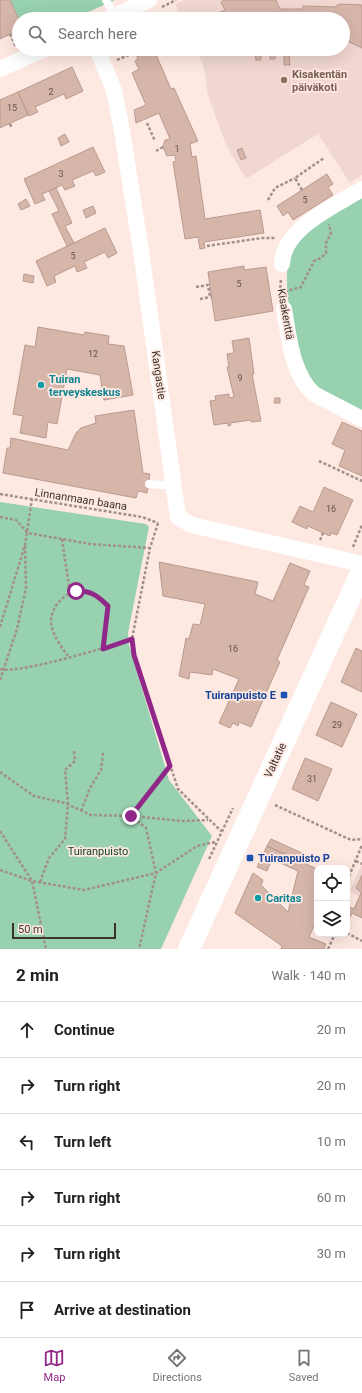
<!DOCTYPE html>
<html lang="en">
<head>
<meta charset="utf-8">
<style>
  :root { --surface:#fff; --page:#f6f6f6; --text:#202124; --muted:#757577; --line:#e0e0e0; --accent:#92278a }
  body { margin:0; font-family:Roboto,sans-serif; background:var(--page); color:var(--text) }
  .controls { position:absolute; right:12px; bottom:12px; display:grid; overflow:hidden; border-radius:8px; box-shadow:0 4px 16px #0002 }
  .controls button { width:36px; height:36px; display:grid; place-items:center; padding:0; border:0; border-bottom:1px solid var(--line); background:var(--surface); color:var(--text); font:20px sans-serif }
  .scale { position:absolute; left:12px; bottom:10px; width:104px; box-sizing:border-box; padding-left:4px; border:2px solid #3f322d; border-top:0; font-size:11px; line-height:14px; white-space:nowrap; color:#3f322d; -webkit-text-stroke:3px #fee9e2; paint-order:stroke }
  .stop { position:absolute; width:12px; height:12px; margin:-9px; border:3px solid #92278a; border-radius:50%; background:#fff }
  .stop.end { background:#92278a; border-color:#fff; box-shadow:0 1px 4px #0008 }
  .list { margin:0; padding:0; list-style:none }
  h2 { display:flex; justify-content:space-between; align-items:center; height:52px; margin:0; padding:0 16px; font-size:17px }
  h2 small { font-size:13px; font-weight:400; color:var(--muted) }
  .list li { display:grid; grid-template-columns:26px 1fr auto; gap:12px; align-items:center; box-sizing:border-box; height:56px; padding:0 16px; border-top:1px solid var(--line) }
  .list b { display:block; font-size:15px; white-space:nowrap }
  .list em { font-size:13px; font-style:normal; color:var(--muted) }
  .icon { flex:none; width:22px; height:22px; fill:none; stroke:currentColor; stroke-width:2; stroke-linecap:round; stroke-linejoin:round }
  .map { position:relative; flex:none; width:362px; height:949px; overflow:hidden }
  .search { position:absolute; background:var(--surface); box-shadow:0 4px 16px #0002; left:12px; right:12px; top:12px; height:44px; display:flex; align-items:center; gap:10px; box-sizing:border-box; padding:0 14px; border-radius:22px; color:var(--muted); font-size:15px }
  .sheet { height:388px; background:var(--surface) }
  nav { display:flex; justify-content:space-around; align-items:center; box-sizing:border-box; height:56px; border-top:1px solid var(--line); background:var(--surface); font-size:11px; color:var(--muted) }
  nav a { display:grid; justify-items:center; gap:2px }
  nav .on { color:var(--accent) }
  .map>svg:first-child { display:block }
  .education { fill:#f1d7d1 }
  .green { fill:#98d1b0 }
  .building { fill:#d7b6aa; stroke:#ba9a8f }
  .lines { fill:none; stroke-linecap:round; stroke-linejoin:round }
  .path { stroke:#a1908a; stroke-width:2.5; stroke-dasharray:3 2; stroke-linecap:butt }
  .lane { stroke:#fff; stroke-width:8 }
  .street { stroke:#fff; stroke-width:16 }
  .secondary { stroke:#fff; stroke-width:22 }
  .route { stroke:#92278a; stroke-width:5 }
  .education-dot { fill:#8d6e63; stroke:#fee9e2; stroke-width:1.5 }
  .culture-dot { fill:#0f9aa8; stroke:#fee9e2; stroke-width:1.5 }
  .transit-dot { fill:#1a4fb4; stroke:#fee9e2; stroke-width:1.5 }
  .labels { text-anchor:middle; stroke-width:3.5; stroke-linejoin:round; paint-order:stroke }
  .number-label { font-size:9px; fill:#65534c }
  .education-label { font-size:11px; font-weight:bold; fill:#785e54; stroke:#fee9e2; text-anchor:start }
  .street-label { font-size:11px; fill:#3f322d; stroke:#fee9e2 }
  .culture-label { font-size:11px; font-weight:bold; fill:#0d838f; stroke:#fee9e2; text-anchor:start }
  .transit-label { font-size:11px; font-weight:bold; fill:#164399; stroke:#fee9e2; text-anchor:end }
  .park-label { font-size:11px; fill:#093d26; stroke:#fee9e2 }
</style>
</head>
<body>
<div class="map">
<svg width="362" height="949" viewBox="0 0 362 949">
  <rect width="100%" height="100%" fill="#fee9e2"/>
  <path class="education" d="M 184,0 L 362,0 L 362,175 L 350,183 L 318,134 L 246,179 L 226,145 L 208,95 L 203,64 L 196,49 L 343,49 L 343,19 L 182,19 L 175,4 Z
    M 362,863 L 362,918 L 352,913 L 349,919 L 347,918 L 347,906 L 354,908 L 359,896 L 350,891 Z"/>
  <path class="green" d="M 10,0 L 115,0 L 73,19 L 19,19 Z
    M 362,197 L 362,412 C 352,406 321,392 315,384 C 296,361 275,270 295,244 C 308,227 343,209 362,197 Z
    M 0,502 L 146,524 L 149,527 L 128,633 L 129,645 L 169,780 L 212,836 L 161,949 L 0,949 Z"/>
  <path class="building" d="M 0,0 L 10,0 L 19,20 L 19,30 L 0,39 Z
    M 224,0 L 276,0 L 280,9 L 303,9 L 303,6 L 337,7 L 337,5 L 340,4 L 362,5 L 362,48 L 347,41 L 349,36 L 343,33 L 343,19 L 205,19 L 225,10 L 221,2 Z
    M 134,49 L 145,49 L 146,53 L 154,50 L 171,89 L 174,88 L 198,141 L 190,144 L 192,157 L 196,156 L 205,219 L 260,210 L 264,233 L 204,242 L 205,248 L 200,249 L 198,237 L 185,239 L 173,162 L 176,161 L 175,155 L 167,156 L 163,147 L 165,140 L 170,139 L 159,113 L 136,123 L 134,110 L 146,105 L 132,73 L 139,69 L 135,61 L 138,59 Z
    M 289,51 L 290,65 L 284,65 L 284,52 Z
    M 270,52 L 275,52 L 275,59 L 270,59 Z
    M 255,53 L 261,53 L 261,60 L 256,60 Z
    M 72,67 L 83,91 L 66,99 L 64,94 L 35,107 L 38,112 L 29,116 L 18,92 Z
    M 18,92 L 28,115 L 0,128 L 0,100 Z
    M 65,134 L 69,142 L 61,146 L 58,138 Z
    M 93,147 L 105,172 L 96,176 L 93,171 L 72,180 L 75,186 L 65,190 L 62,185 L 49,191 L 42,194 L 45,200 L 35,204 L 24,179 Z
    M 242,148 L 246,158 L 241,160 L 237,150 Z
    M 327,174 L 333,184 L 328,187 L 333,195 L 293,220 L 288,212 L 283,216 L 277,206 Z
    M 56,188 L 72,223 L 65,226 L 74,243 L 67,246 L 52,214 L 59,211 L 49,191 Z
    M 26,199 L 30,206 L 21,210 L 18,204 Z
    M 93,206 L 96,213 L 86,218 L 83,210 Z
    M 105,228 L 117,253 L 108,258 L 105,252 L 84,262 L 87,268 L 77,272 L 75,266 L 54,276 L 56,282 L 47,286 L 36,261 Z
    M 244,266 L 244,270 L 266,267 L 273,311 L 215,321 L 208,272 Z
    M 24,274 L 34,276 L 33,283 L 23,281 Z
    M 38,327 L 84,335 L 85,332 L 109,336 L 108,344 L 124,346 L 133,395 L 104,400 L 100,375 L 67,369 L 57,424 L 48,422 L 46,438 L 20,433 L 23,416 L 13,414 L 25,345 L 35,347 Z
    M 249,338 L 254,374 L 252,374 L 261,421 L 251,422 L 251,420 L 230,423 L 231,425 L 228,426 L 228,423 L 214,425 L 210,401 L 216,400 L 215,396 L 229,394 L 229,398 L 234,397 L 227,367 L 229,367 L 227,354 L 234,353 L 232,341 Z
    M 275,398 L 280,398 L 280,403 L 274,403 Z
    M 134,410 L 143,473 L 150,474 L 147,493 L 138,491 L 136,498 L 3,473 L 7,448 L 10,448 L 11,438 L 68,450 L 76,433 L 81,428 L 96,423 L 95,416 Z
    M 342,422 L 362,431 L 362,476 L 339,466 L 345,450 L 332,444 Z
    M 324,487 L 353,500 L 337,535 L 331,533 L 330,536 L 308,526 L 307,529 L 292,522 L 300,506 L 313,512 Z
    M 159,562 L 258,582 L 255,594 L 273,601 L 290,563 L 310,571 L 304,585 L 309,587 L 277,660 L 280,662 L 251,727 L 239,722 L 238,726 L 233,723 L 230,728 L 219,723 L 239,679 L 213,669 L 212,675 L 190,672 L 189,679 L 179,676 L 186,638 L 189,639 L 193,624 L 200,625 L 205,604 L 163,596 Z
    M 356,648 L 362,651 L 362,692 L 341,682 Z
    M 331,702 L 357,714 L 342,747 L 316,735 Z
    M 305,758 L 332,769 L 318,801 L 292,789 Z
    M 271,839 L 302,853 L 298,860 L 267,846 Z
    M 267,846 L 317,869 L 317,919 L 309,937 L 326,944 L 324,949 L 281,949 L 282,946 L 235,913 L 253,873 L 263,880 L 261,885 L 288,912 L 298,871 L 272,859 L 267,871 L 257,867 Z
    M 362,875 L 362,918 L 352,913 L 349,919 L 347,918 L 347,906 L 354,909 L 361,893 L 356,888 Z"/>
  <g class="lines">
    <path class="path" d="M 162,7 L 176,0
      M 10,34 L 16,47
      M 117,60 L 133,53
      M 147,123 L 155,141
      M 10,124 L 12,128
      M 156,151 L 163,147
      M 302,190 L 295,178 L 324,158
      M 268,200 L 275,188 L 295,178
      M 207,246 L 262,238 L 276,238
      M 196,287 L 208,285 L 210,297 L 212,297
      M 280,293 L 301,287 L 314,261 L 321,258 L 326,253 L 326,243 L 331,233 L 329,224
      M 280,293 L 281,278
      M 200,299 L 210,297
      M 319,461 L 362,481
      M 0,494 L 142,517 L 158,523
      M 0,517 L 16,520 L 28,533 L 90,544 L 150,548
      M 158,523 L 150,548 L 132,639 L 134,655 L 178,789 L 221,831
      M 62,539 L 70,593
      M 320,540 L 323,533
      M 353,547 L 362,525
      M 0,627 L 25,545 L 32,499
      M 68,656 C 61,646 51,634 51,620 C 52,602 73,585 91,592 C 98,595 103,601 108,606 L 103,649
      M 0,669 C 15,675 112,646 132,639
      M 0,680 L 17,629 L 26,588 L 25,545
      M 0,772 L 34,796 L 65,803 L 91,815 L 131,816 L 146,828 L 156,873 L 139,949
      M 275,805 L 351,840 L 362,839
      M 81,811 L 90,788 L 101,770 L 103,753
      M 131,815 L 170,766
      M 132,816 L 183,821 L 208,820
      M 0,831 L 32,881 L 46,949
      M 209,859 L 233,808
      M 356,861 L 362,864
      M 0,870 L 32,881 L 84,890 L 156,873 L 197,846 L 215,842
      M 347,881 L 362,845
      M 40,882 L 49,858 L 65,839 L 68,804 L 65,770 L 75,761 L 74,751
      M 347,933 L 362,941
      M 328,949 L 335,934"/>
    <path class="lane" d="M 106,0 L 111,9
      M 149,484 L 175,486"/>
    <path class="street" d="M 108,19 L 149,0
      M 97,49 L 114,90 L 122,131 L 141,251 L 178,517 L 192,525 L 362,564
      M 0,69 L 45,49
      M 282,264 C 283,228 335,206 362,189
      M 284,309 C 289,337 292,375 314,394 L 362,419"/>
    <path class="secondary" d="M 189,949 L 362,571"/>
  </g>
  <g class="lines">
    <path class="route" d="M 76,591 C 90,590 98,596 108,606 L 103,649 L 132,639 L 134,655 L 170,766 L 131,816"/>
  </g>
  <circle class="education-dot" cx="284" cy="80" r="4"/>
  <g class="culture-dot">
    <circle cx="41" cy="385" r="4"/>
    <circle cx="258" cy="898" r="4"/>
  </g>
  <g class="transit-dot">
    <rect x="280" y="691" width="8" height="8" rx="2"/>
    <rect x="246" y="854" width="8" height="8" rx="2"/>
  </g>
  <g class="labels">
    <g class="number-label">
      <text x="51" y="95">2</text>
      <text x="12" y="111">15</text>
      <text x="177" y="152">1</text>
      <text x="61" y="177">3</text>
      <text x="305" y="203">5</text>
      <text x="73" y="259">5</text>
      <text x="239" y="287">5</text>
      <text x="93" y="357">12</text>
      <text x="240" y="381">9</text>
      <text x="331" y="512">16</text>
      <text x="233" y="652">16</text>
      <text x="337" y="728">29</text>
      <text x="312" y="782">31</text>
    </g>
    <g class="education-label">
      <text x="292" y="78">Kisakentän<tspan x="292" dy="13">päiväkoti</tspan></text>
    </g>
    <g class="street-label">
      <text transform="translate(286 314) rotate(80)" y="4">Kisakenttä</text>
      <text transform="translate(159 375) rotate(82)" y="4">Kangastie</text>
      <text transform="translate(81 499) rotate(9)" y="4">Linnanmaan baana</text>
      <text transform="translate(275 760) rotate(-65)" y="4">Valtatie</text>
    </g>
    <g class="culture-label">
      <text x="49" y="383">Tuiran<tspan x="49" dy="13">terveyskeskus</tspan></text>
      <text x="266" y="902">Caritas</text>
    </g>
    <g class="transit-label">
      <text x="276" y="699">Tuiranpuisto E</text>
      <text x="258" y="862" text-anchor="start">Tuiranpuisto P</text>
    </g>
    <g class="park-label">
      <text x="98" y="855">Tuiranpuisto</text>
    </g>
  </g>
</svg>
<div class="controls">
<button><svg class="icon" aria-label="locate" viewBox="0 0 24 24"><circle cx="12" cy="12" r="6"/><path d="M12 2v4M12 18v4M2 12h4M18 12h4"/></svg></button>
<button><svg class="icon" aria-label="layers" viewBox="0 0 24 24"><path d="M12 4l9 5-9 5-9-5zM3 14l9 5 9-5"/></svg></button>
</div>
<div class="scale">50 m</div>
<div class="stop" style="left:76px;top:591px"></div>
<div class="stop end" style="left:131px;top:816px"></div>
<div class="search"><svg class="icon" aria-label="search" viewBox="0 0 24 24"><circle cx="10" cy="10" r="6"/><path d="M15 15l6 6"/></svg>Search here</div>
</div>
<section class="sheet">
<h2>2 min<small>Walk · 140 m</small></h2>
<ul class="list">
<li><svg class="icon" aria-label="ahead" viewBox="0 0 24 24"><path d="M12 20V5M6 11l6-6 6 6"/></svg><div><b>Continue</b></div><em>20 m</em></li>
<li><svg class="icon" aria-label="right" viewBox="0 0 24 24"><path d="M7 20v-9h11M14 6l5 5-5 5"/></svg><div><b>Turn right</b></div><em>20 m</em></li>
<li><svg class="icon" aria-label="left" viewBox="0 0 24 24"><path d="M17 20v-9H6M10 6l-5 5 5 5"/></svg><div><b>Turn left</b></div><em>10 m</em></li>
<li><svg class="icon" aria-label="right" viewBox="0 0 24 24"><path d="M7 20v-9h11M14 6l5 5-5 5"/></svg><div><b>Turn right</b></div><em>60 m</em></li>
<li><svg class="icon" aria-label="right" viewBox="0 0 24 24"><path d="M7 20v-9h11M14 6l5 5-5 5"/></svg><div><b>Turn right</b></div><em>30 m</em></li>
<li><svg class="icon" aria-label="arrive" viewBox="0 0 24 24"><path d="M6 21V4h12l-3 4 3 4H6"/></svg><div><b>Arrive at destination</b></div></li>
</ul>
</section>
<nav>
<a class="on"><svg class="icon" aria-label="map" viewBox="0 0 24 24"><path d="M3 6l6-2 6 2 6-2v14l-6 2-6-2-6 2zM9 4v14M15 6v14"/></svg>Map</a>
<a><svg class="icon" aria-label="directions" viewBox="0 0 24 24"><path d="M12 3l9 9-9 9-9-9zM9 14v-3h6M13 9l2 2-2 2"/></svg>Directions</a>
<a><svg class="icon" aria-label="saved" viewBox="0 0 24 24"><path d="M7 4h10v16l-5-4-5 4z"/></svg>Saved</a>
</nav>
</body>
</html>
